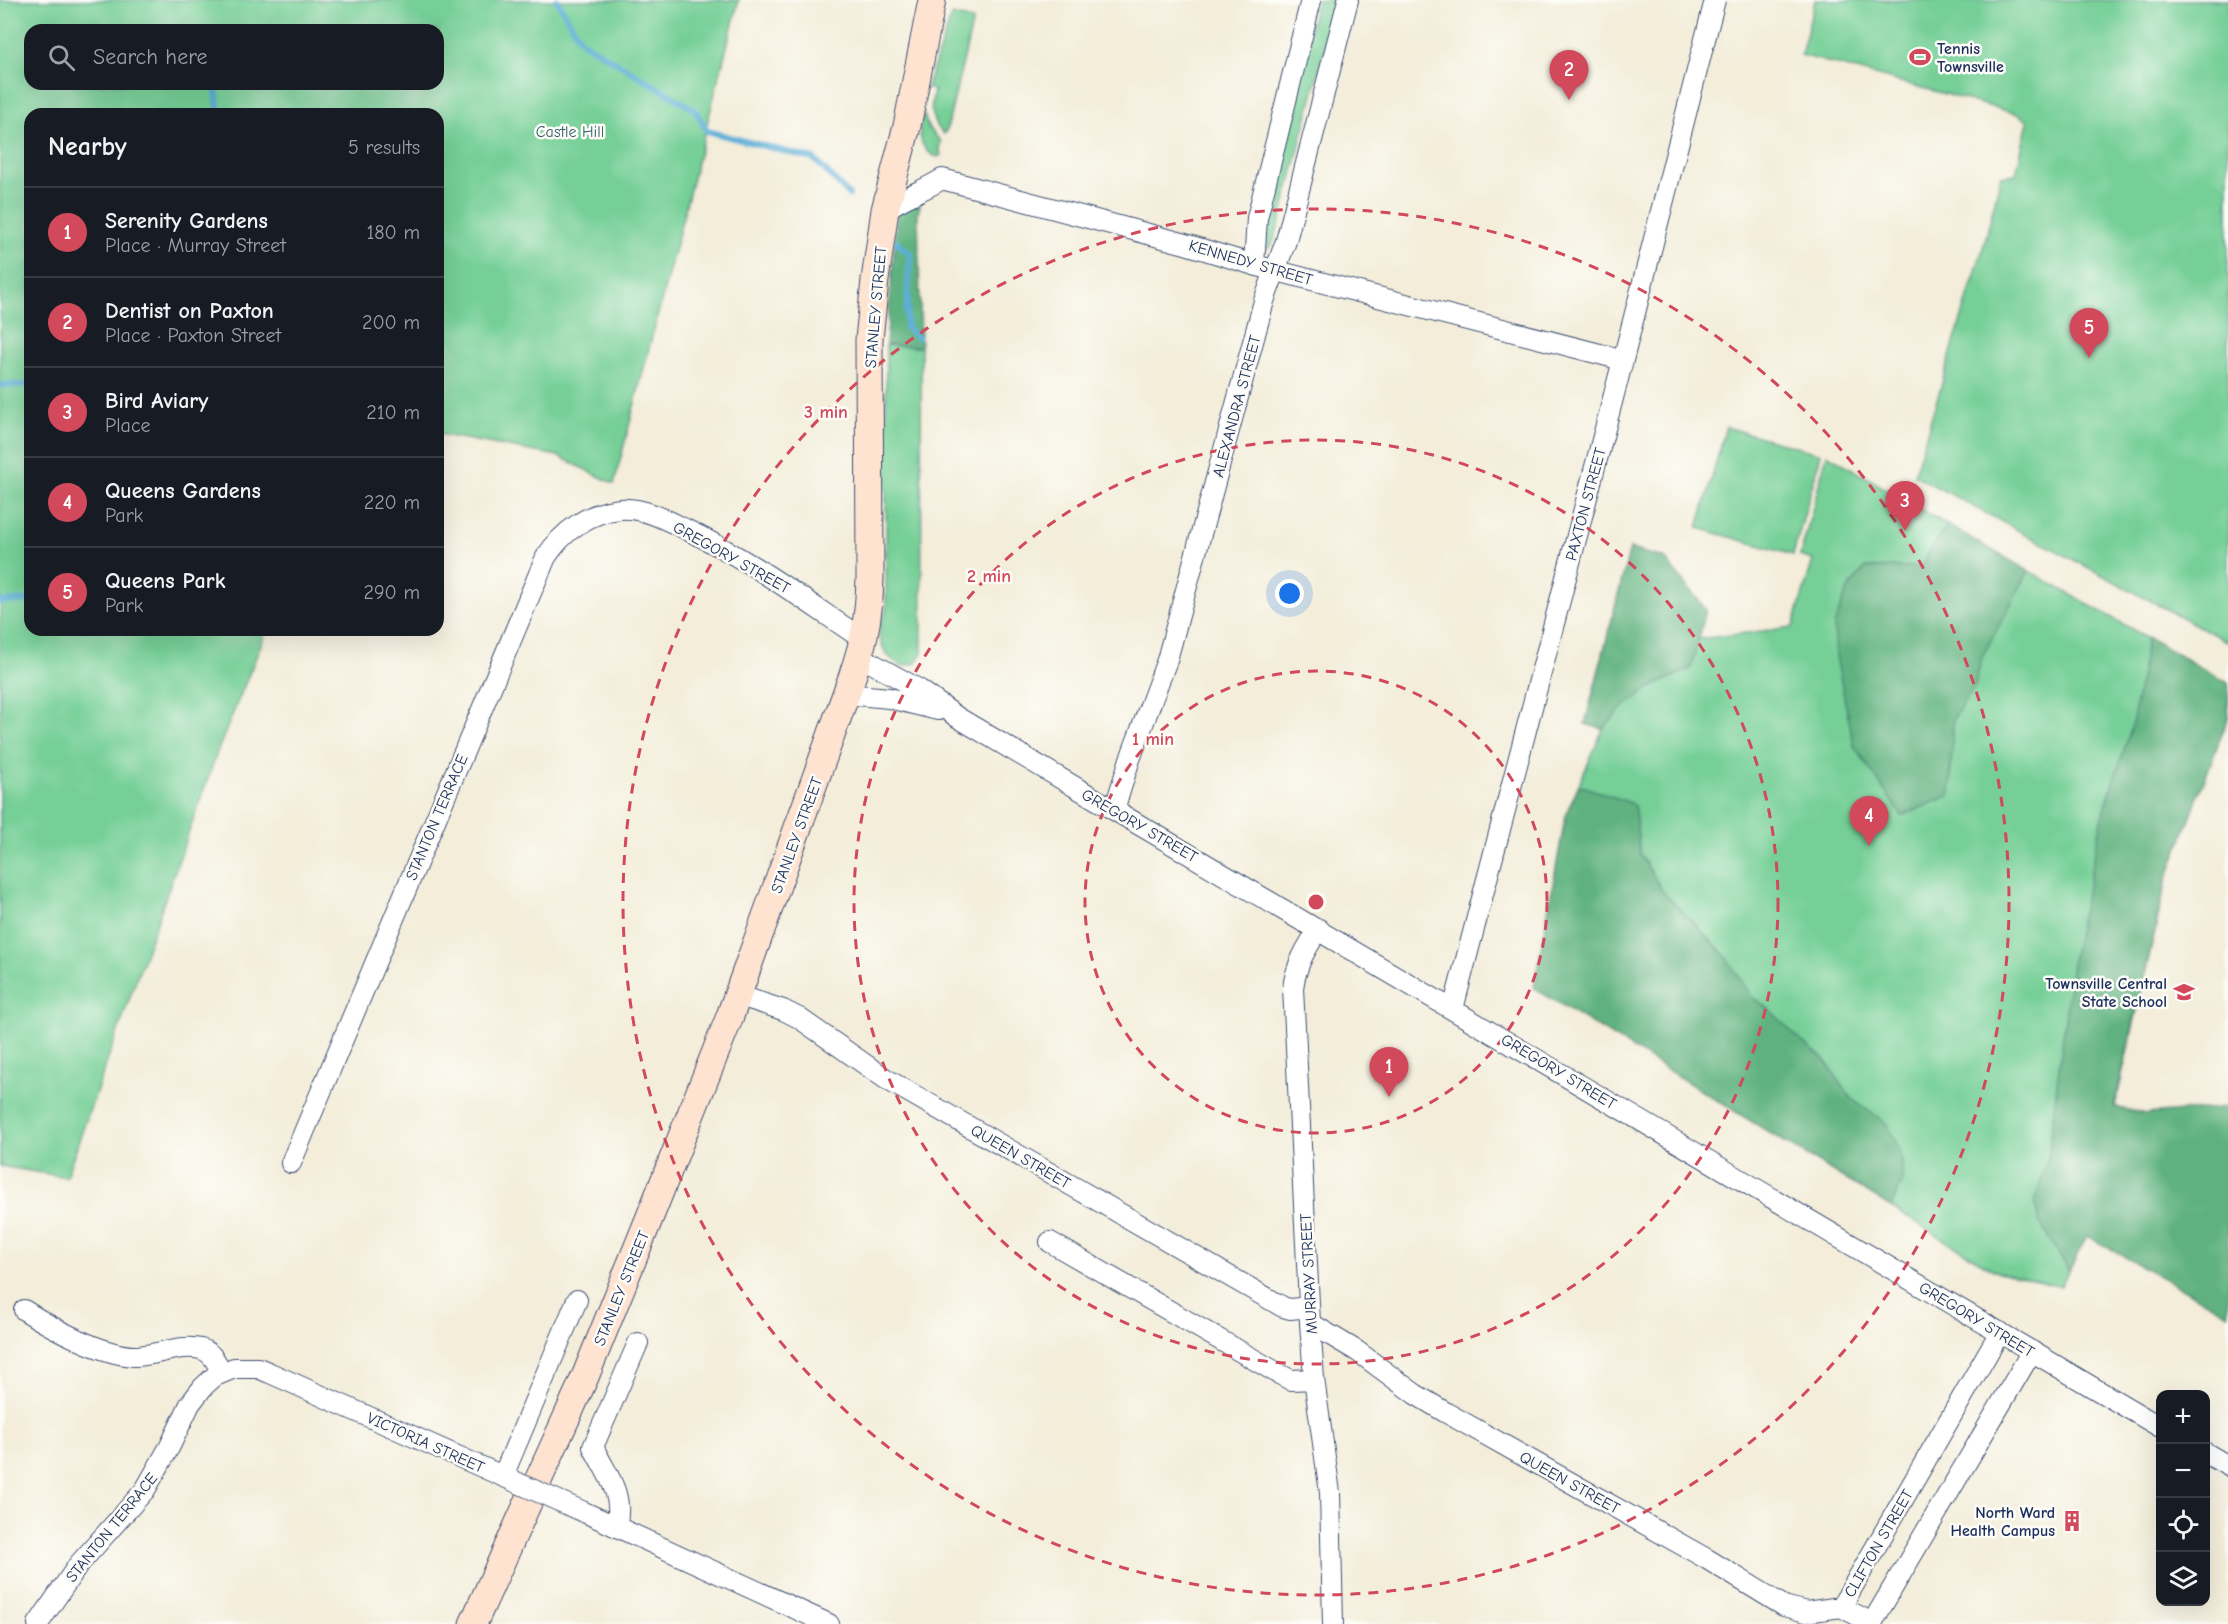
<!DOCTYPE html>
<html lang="en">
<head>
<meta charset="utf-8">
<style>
  :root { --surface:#171b24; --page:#20242c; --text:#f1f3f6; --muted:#9ea1a6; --line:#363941; --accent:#d1495b }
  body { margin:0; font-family:"Comic Neue",sans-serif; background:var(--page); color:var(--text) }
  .controls { position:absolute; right:18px; bottom:18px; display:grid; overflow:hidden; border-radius:12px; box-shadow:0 6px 24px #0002 }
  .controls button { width:54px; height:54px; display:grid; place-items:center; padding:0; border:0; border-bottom:2px solid var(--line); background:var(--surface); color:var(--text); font:30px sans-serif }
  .you { position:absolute; left:1290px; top:594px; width:21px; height:21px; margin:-15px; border:4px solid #fff; border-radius:50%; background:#1a73e8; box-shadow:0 0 0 9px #1a73e833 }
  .badge { display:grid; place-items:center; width:39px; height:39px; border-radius:50%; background:var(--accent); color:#fff; font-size:20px; font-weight:700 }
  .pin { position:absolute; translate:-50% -50px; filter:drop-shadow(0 2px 3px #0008) }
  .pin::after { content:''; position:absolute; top:32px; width:21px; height:18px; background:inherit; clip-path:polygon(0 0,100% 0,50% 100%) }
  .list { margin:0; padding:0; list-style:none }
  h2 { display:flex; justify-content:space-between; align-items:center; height:78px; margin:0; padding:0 24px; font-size:26px }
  h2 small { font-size:20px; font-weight:400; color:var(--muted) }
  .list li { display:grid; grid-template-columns:39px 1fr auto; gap:18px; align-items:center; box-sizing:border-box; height:90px; padding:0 24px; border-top:2px solid var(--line) }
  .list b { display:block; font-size:22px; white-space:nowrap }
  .list p { margin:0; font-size:20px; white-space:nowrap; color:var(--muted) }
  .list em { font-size:20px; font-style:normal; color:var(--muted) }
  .icon { flex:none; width:33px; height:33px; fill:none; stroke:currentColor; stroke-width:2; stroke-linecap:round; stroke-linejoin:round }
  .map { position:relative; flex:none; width:2228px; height:1624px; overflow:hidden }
  .search { position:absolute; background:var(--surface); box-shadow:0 6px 24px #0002; left:24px; top:24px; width:420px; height:66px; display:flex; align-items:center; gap:15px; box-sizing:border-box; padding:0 21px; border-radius:18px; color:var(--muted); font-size:22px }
  .panel { position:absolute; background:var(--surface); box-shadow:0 6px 24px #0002; left:24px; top:108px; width:420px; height:528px; border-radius:18px }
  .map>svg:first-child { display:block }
  .green { fill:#74cf96; stroke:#487f7a; stroke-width:1.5; fill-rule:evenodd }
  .forest { fill:#5fb27f; stroke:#3d706e; stroke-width:1.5 }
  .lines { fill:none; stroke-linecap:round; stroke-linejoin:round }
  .stream { stroke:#5caed7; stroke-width:6 }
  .minor-casing { stroke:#3b4c70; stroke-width:22 }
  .secondary-casing { stroke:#3b4c70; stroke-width:29 }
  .minor { stroke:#fff; stroke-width:20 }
  .secondary { stroke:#fee3d1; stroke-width:27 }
  .minor-bridge-casing { stroke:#3b4c70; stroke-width:22; stroke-linecap:butt }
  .minor-bridge { stroke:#fff; stroke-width:20 }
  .ring { fill:none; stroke:#d1495b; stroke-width:3; stroke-dasharray:10 8 }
  .labels { text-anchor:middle; stroke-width:5; stroke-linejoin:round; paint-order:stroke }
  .poi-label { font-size:16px; font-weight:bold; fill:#1b2f5e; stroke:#fdfcf7; text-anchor:end }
  .park-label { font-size:16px; fill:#365f6f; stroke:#fdfcf7 }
  .street-label { font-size:16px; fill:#1b2f5e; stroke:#fdfcf7 }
  .centre { fill:#d1495b; stroke:#fdfcf7; stroke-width:3 }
  .ring-label { font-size:18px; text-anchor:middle; font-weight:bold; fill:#d1495b; stroke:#fdfcf7; stroke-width:5; stroke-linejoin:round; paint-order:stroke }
</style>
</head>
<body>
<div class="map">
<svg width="2228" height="1624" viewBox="0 0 2228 1624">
  <rect width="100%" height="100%" fill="#fdfcf7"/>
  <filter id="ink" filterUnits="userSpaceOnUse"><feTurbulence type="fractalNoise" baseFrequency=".0167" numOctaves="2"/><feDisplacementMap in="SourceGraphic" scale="12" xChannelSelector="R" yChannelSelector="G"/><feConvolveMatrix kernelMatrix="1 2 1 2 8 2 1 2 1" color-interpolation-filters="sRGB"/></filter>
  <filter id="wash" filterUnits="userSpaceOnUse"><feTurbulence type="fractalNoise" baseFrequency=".008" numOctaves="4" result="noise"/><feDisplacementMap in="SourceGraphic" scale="24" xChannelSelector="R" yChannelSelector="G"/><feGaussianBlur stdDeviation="1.35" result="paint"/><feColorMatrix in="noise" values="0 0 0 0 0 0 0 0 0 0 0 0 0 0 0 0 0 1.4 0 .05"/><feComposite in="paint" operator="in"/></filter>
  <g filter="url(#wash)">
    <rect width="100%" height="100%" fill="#f3edd9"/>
    <path class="green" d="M 0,0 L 739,0 L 614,484 L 558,456 L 438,434 L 438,114 L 30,114 L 30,630 L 267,630 L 218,750 L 66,1177 L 0,1166 ZM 30,30 L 438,30 L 438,84 L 30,84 Z
      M 1317,0 L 1337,0 L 1280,222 L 1272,245 L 1266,249 L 1266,199 Z
      M 1815,0 L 2228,0 L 2228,642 L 1914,475 L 1985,241 L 2001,176 L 2016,174 L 2028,121 L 2018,114 L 1801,55 Z
      M 952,15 L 973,20 L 947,129 L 944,134 C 929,120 930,109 934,90 L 926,88 Z
      M 923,112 L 928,127 L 941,142 L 939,148 L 941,155 L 938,157 C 917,151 918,129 923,112 Z
      M 886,345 L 921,347 L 922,652 L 916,663 L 903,666 C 881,657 872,632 886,612 Z
      M 1726,427 L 1821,454 L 1793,555 L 1698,528 Z
      M 1827,454 L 1947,525 L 2228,683 L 2228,718 L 2167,878 L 2086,1235 L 2061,1287 L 1995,1271 L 1534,988 L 1566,814 L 1603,729 L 1585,724 L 1630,549 L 1664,558 L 1706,610 L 1699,639 L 1793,627 L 1813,560 L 1800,556 Z"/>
    <path class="forest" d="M 922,196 L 918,214 L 921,347 L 886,345 L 897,214 Z
      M 1947,525 L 2029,571 L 1982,657 L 1975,686 L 1953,719 L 1950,795 L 1902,816 L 1854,746 L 1836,656 L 1834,625 L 1848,589 L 1865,568 L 1921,566 Z
      M 1630,549 L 1664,558 L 1706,610 L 1691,668 L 1648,689 L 1622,708 L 1603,729 L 1585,724 Z
      M 2147,637 L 2228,683 L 2228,718 L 2167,878 L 2114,1107 L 2147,1114 L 2228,1107 L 2228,1314 L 2087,1236 L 2069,1271 L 2039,1222 L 2035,1202 L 2048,1157 L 2073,955 L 2104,810 L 2132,726 Z
      M 1579,785 L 1634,804 L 1640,854 L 1663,892 L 1724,954 L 1752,997 L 1768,1008 L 1799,1039 L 1824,1059 L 1852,1099 L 1887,1124 L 1902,1156 L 1902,1182 L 1891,1207 L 1534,988 L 1566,814 Z"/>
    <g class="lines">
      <path class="stream" d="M 557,0 L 581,41 L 695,110 L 707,131 L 814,159 L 849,195
        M 215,84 L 219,114
        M 896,241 L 910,254 L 906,327 L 918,338
        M 0,385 L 30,385
        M 0,602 L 30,600"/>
    </g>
  </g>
  <g filter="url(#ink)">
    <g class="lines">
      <defs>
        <path id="minor" d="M 885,210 C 903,197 923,191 942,179 L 1182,243 L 1254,265 L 1623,360
          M 1254,265 L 1257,218 L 1311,0
          M 859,656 L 920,690 L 957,717 L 1114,810 L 2160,1427
          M 846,694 L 889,698 L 938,710
          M 1114,810 L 1130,759 L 1167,660 L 1264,301 L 1286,241 L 1348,0
          M 1319,929 C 1306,948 1296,965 1293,988 L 1310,1323 L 1314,1379 L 1330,1493 L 1333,1624
          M 737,995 L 783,1010 L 799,1018 L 886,1079 L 1283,1307 L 1290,1309 L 1309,1307
          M 1453,1009 L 1623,360 L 1715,0
          M 291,1163 L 546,557 C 563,531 589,512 620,509 C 642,507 667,520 685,529 C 749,559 805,601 864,640
          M 1050,1242 L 1281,1375 L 1291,1380 L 1314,1379
          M 24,1310 C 50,1327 106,1357 137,1356 C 159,1355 180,1344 201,1349 C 212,1352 217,1363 222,1373
          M 1310,1323 L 1357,1351 L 1415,1394 L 1445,1412 L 1707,1559 L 1784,1606 L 1806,1612 L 1841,1607
          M 2000,1332 L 1841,1607 L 1872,1623 L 2032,1351
          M 2206,1453 L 2228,1466
          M 503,1476 L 577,1300
          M 584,1512 L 829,1624
          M 616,1525 C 625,1495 606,1473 593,1447 L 638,1343
          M 38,1624 L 79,1564 L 145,1490 L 170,1446 L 190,1404 L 203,1387 L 215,1376 L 234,1368 L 258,1368 L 270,1373 L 518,1483"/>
        <path id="secondary" d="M 473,1624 L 585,1377 L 649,1219 L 730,1016 L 846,694 C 862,651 869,623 870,578 L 869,340 L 875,280 L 885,210 L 907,126 L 932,0"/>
      </defs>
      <use href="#minor" class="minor-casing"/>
      <use href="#secondary" class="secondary-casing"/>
      <use href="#minor" class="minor"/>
      <use href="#secondary" class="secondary"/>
      <defs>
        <path id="minor-bridge" d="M 518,1483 L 584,1512"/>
      </defs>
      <use href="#minor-bridge" class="minor-bridge-casing"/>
      <use href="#minor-bridge" class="minor-bridge"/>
    </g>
  </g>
  <g class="ring">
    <circle cx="1316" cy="902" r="231"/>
    <circle cx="1316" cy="902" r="462"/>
    <circle cx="1316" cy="902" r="693"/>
  </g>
  <defs>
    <symbol id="stadium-bare" viewBox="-9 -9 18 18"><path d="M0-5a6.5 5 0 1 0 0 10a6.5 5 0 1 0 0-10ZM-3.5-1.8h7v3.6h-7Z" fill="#d1495b" stroke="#fdfcf7" stroke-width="2.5" paint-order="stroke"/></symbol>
    <symbol id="school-bare" viewBox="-9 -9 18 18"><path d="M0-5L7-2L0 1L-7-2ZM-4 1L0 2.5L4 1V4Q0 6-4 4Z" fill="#d1495b" stroke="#fdfcf7" stroke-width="2.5" paint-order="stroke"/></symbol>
    <symbol id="building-bare" viewBox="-9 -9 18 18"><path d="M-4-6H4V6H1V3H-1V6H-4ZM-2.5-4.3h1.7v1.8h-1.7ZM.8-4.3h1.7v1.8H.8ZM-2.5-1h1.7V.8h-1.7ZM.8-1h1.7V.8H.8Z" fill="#d1495b" stroke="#fdfcf7" stroke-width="2.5" paint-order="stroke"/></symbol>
  </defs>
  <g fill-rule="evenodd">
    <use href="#stadium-bare" x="1905" y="42" width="30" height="30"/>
    <use href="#school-bare" x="2169" y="977" width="30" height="30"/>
    <use href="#building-bare" x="2057" y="1506" width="30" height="30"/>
  </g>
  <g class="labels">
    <g class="poi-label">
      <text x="1937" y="54" text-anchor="start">Tennis<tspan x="1937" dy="18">Townsville</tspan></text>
      <text x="2167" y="989">Townsville Central<tspan x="2167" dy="18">State School</tspan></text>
      <text x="2055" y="1518">North Ward<tspan x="2055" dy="18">Health Campus</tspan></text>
    </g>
    <g class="park-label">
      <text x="570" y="137">Castle Hill</text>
    </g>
    <g class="street-label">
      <text transform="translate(1251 262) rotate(16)" y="6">KENNEDY STREET</text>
      <text transform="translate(875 307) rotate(-85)" y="6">STANLEY STREET</text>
      <text transform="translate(1236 406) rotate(-75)" y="6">ALEXANDRA STREET</text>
      <text transform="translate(1585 504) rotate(-75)" y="6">PAXTON STREET</text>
      <text transform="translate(732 557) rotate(29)" y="6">GREGORY STREET</text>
      <text transform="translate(436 817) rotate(-67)" y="6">STANTON TERRACE</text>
      <text transform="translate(1140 825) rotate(30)" y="6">GREGORY STREET</text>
      <text transform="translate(796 835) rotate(-70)" y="6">STANLEY STREET</text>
      <text transform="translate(1559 1071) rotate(31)" y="6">GREGORY STREET</text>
      <text transform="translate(1021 1156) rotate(30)" y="6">QUEEN STREET</text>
      <text transform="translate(1308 1274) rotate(-93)" y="6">MURRAY STREET</text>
      <text transform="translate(621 1288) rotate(-68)" y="6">STANLEY STREET</text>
      <text transform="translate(1977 1319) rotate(31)" y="6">GREGORY STREET</text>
      <text transform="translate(426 1442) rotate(24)" y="6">VICTORIA STREET</text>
      <text transform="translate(1570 1482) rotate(29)" y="6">QUEEN STREET</text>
      <text transform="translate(111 1527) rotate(-51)" y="6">STANTON TERRACE</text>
      <text transform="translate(1878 1543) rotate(-60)" y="6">CLIFTON STREET</text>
    </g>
  </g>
  <circle cx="1316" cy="902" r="9" class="centre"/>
  <g class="ring-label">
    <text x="826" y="418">3 min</text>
    <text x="989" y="582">2 min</text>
    <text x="1153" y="745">1 min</text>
  </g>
</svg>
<div class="controls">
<button>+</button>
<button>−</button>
<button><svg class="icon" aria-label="locate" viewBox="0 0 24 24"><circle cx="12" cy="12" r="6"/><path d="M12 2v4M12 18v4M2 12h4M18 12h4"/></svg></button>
<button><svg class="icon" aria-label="layers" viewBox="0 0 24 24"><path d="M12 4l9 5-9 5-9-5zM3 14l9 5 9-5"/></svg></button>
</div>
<div class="you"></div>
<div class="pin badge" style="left:1389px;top:1097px">1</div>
<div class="pin badge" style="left:1569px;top:100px">2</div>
<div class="pin badge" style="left:1905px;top:531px">3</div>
<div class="pin badge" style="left:1869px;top:846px">4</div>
<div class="pin badge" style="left:2089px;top:358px">5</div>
<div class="search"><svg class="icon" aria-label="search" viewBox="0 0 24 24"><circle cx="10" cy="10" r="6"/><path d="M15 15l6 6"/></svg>Search here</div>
<section class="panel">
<h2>Nearby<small>5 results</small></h2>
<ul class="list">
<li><span class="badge">1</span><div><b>Serenity Gardens</b><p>Place · Murray Street</p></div><em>180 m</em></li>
<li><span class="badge">2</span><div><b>Dentist on Paxton</b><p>Place · Paxton Street</p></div><em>200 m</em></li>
<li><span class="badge">3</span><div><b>Bird Aviary</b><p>Place</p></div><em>210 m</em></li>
<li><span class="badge">4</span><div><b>Queens Gardens</b><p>Park</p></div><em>220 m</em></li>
<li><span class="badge">5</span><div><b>Queens Park</b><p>Park</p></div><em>290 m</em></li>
</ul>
</section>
</div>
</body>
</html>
